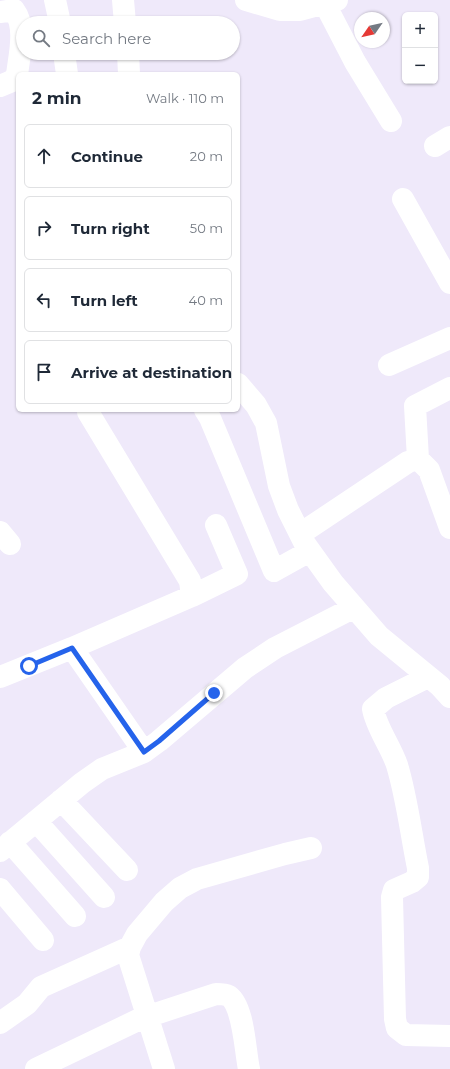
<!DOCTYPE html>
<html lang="en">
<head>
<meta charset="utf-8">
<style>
  :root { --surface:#fff; --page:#f6f6f7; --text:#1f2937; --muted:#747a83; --line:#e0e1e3 }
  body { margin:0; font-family:Montserrat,sans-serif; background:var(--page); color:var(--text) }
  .controls { position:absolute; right:12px; top:12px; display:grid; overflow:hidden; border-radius:6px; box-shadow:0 1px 3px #0004 }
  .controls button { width:36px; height:36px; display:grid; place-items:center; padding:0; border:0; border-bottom:1px solid var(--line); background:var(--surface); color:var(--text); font:20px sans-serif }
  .compass { position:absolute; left:354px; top:12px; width:36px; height:36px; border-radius:50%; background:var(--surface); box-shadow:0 1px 3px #0004; rotate:236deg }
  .stop { position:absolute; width:12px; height:12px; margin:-9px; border:3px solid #2563eb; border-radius:50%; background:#fff }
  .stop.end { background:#2563eb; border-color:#fff; box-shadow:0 1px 4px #0008 }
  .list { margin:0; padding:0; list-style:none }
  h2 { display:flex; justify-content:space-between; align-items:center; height:52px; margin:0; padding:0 16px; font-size:17px }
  h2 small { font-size:13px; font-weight:400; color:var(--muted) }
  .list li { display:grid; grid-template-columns:26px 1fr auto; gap:12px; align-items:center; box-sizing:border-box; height:64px; margin:0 8px 8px; padding:0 8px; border:1px solid var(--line); border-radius:6px }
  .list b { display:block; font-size:15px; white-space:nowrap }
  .list em { font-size:13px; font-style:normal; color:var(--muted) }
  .icon { flex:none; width:22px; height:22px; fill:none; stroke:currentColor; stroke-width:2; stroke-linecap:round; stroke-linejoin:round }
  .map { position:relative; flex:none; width:450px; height:1069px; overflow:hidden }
  .search { position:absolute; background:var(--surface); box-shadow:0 1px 3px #0004; left:16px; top:16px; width:224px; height:44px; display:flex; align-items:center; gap:10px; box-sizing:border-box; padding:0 14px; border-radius:22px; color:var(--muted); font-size:15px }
  .panel { position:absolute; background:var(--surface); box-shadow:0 1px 3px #0004; left:16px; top:72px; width:224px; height:340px; border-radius:6px }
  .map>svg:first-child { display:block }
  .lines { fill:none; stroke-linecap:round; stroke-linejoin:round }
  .minor { stroke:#fff; stroke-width:22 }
  .route { stroke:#2563eb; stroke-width:5 }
</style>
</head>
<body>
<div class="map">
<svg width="450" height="1069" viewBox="0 0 450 1069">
  <rect width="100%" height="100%" fill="#efe9fa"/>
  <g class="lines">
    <path class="minor" d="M 55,0 L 60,23
      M 123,0 L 125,23
      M 246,0 L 280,10 L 300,10 L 337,0
      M 325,4 L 355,62 L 391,121
      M 0,12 L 14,10 C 27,27 19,56 17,75 L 12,81 L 0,86
      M 64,53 L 67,74
      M 128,53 L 129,74
      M 435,146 L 450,137
      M 403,199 L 450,283
      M 389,365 L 450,338
      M 238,384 L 256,405 L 266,423 L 279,486 L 288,510 L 305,544 L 333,583 L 379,636 L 440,686 L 450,697
      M 205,410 L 210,418 L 274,571 L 310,551
      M 418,459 L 415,406 L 450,388
      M 0,532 L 10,544
      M 300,534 L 408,462 L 418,459 L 429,470 L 450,528
      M 192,596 L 237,574 L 216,525
      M 72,648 L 144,752
      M 0,677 L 72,648 L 192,596 L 190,581 L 88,412 L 90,410
      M 428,677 L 386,698 L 373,709 C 376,727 391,747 397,765 C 407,798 411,834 418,868 L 418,877 L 412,882 L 394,890 L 392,897 L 395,1019 L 397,1028 L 406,1035 L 450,1036
      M 61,800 L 127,870
      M 36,821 L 104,897
      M 10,842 L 75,916
      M 0,851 L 82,783 L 102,769 L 144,752 L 159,741 L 245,668 L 275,648 L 353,608
      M 0,889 L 43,940
      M 0,1023 L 27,1004 L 41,987 L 130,947
      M 36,1069 L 140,1019 L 216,994 C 221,994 225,994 229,996 C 244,1007 245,1051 249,1069
      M 164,1069 L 128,955 L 130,947 L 137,934 L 164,902 L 180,888 L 197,879 L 285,854 L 311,848"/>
  </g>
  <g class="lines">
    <path class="route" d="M 29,666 L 72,648 L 144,752 L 159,741 L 214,693"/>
  </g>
</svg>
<div class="controls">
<button>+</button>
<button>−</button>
</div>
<svg class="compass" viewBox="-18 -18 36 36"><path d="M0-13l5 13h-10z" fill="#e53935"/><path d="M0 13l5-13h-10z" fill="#747a83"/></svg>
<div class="stop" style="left:29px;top:666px"></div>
<div class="stop end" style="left:214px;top:693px"></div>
<div class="search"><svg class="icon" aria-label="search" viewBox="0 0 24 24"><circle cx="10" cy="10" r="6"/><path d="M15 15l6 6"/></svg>Search here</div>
<section class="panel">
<h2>2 min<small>Walk · 110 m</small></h2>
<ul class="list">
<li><svg class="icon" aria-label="ahead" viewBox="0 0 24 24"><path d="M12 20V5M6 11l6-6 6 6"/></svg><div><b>Continue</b></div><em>20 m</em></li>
<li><svg class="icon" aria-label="right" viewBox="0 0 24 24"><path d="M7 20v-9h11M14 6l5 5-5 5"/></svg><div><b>Turn right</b></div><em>50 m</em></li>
<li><svg class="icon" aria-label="left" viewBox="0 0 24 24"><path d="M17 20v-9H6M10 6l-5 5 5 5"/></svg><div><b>Turn left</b></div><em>40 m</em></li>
<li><svg class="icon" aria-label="arrive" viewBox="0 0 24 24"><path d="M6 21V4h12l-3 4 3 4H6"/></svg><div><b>Arrive at destination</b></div></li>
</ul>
</section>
</div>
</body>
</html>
